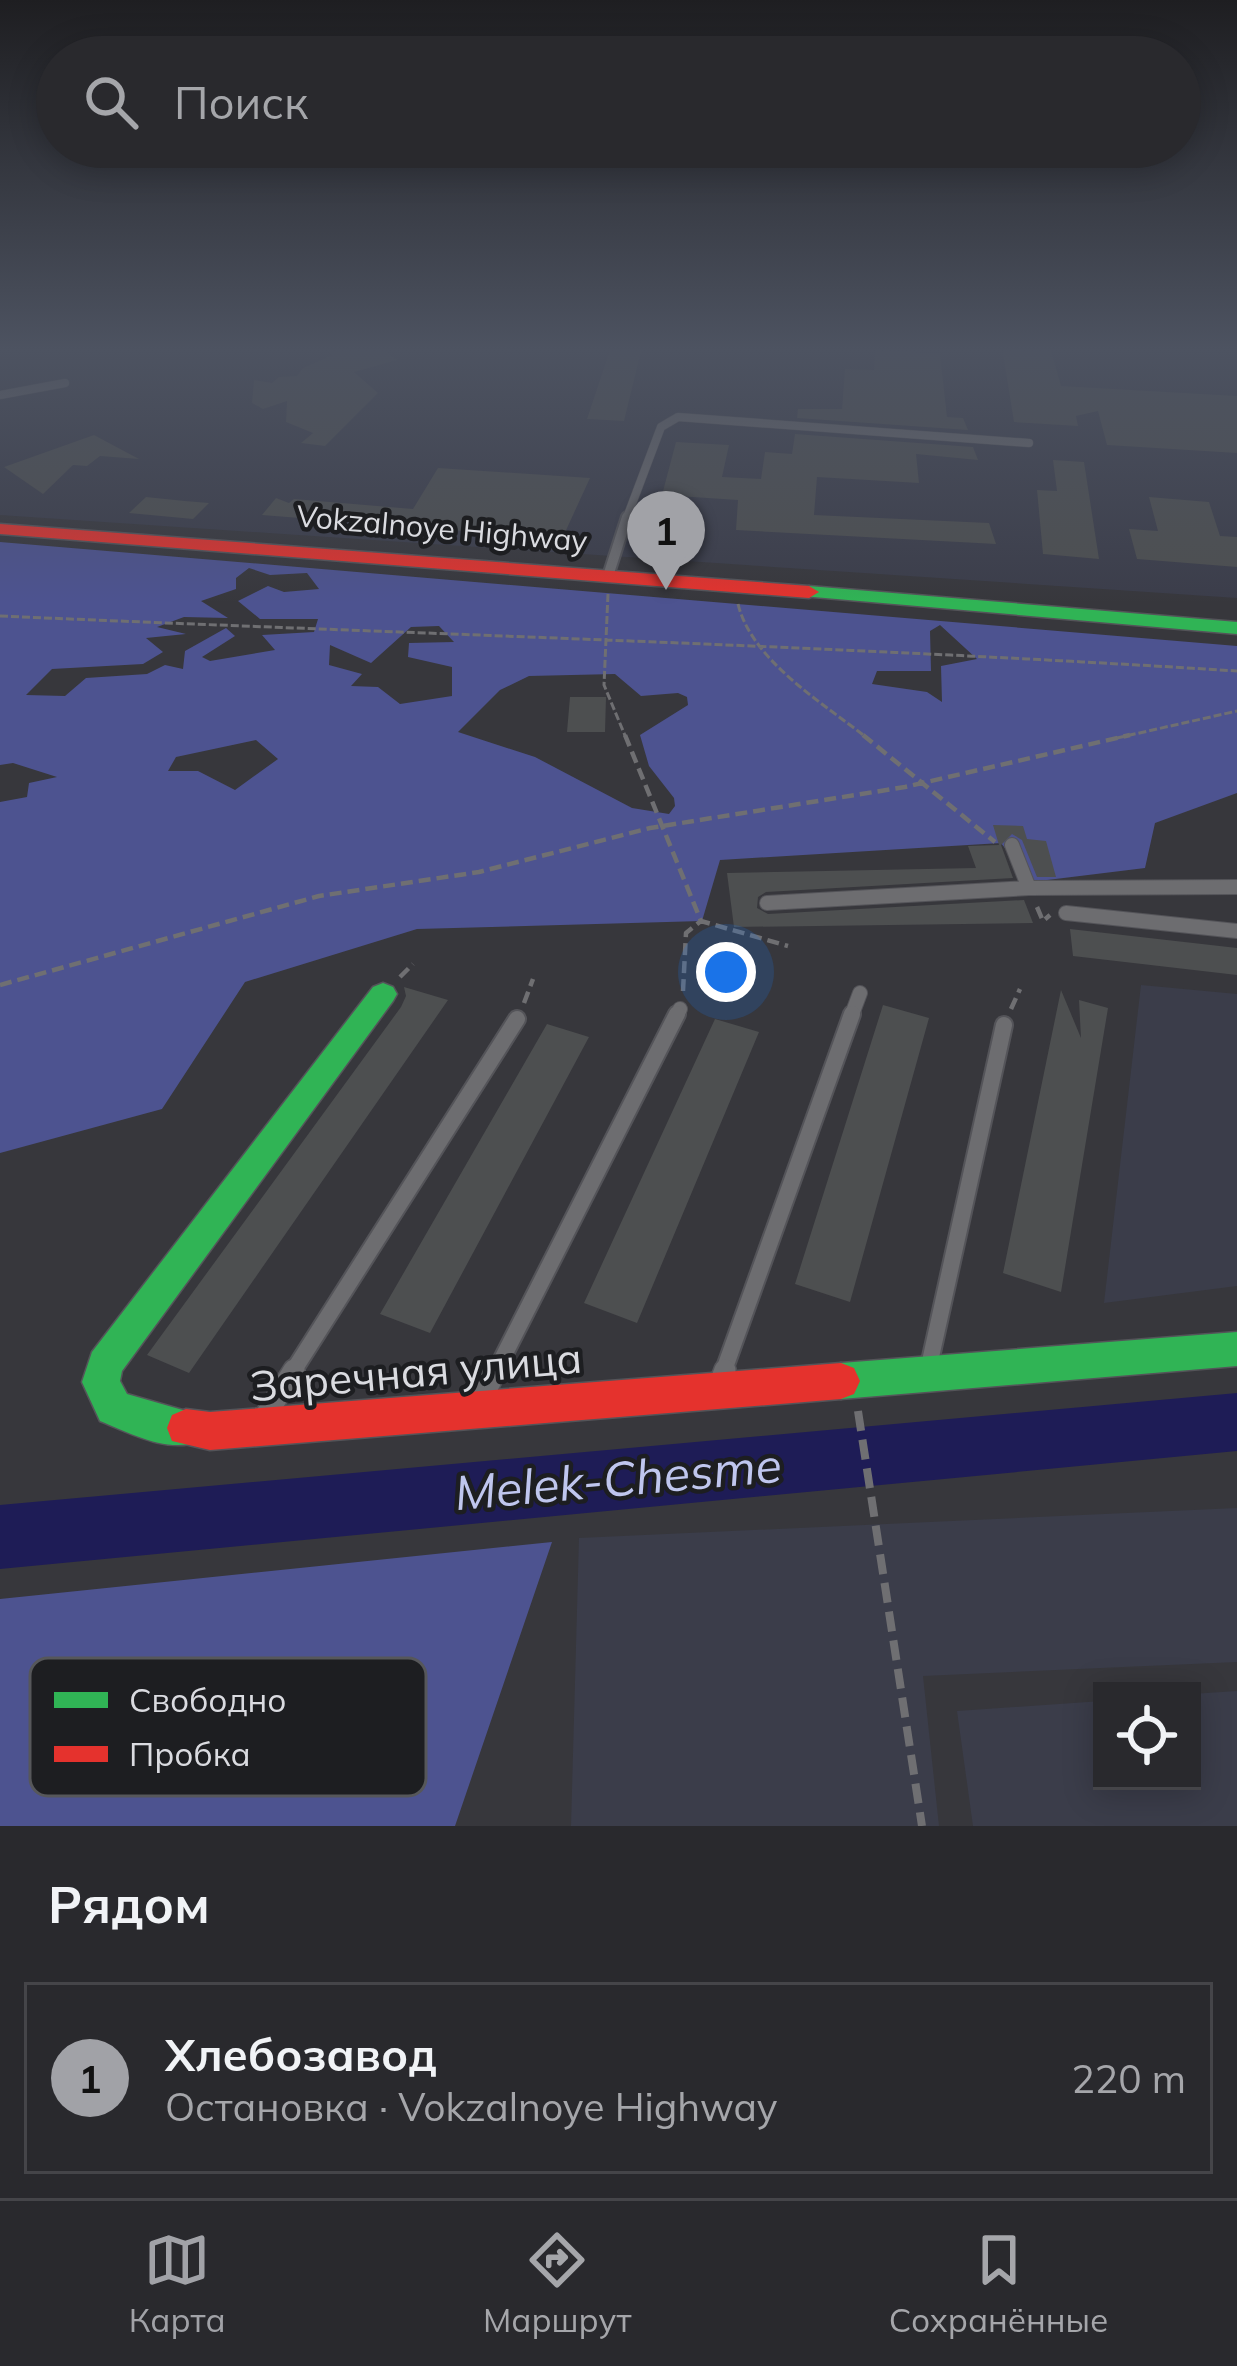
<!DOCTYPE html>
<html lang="ru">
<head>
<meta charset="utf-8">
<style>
  :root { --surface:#29292d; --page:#353539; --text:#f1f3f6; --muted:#a5a6aa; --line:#454549; --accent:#a1a2a7 }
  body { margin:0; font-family:Mulish,sans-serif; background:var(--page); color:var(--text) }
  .controls { position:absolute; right:36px; bottom:36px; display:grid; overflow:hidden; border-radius:0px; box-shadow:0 6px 30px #0003 }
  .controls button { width:108px; height:108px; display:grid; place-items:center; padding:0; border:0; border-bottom:3px solid var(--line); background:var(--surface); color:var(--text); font:60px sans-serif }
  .you { position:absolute; left:726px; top:972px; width:42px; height:42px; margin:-30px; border:9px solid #fff; border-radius:50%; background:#1a73e8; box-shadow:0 0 0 18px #1a73e833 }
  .badge { display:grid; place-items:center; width:78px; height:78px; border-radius:50%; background:var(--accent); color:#111; font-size:39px; font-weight:700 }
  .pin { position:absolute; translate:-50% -99px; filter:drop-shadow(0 3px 6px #0008) }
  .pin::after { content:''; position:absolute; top:63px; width:42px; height:36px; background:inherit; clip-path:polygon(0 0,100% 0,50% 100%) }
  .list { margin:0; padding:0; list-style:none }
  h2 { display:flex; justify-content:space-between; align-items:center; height:156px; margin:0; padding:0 48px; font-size:51px }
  h2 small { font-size:39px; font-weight:400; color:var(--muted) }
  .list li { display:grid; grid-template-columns:78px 1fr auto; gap:36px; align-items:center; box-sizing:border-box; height:192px; margin:0 24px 24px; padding:0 24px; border:3px solid var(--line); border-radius:0px }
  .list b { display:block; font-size:45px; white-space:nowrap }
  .list p { margin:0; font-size:39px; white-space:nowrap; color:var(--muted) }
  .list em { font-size:39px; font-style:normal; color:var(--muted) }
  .icon { flex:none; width:66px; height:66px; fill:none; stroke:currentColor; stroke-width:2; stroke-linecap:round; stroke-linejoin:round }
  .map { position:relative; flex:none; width:1237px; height:1826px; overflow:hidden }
  .search { position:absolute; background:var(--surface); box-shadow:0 6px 30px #0003; left:36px; right:36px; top:36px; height:132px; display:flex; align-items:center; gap:30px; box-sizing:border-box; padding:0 42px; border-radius:66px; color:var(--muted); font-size:45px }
  .sheet { height:372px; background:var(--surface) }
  nav { display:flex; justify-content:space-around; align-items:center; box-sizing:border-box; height:168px; border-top:3px solid var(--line); background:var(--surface); font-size:33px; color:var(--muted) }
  nav a { display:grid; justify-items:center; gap:6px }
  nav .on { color:var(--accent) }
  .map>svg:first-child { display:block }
  .built { fill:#3b3d4a }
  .forest { fill:#4d5390; fill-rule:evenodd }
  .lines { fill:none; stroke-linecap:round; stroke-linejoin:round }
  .river { fill:#1e1c56; fill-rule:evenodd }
  .building { fill:#4d4f50 }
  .lane-far4-casing { stroke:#545459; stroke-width:9 }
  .lane-far3-casing { stroke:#545459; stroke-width:14 }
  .lane-far2-casing { stroke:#545459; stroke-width:16 }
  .lane-far1-casing { stroke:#545459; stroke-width:20 }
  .lane-casing { stroke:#545459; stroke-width:24 }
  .fast-casing { stroke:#545459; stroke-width:3 }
  .jam-casing { stroke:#545459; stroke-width:3 }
  .path-far2 { stroke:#6f6f72; stroke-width:3; stroke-dasharray:8 3; stroke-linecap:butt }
  .path-far1 { stroke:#6f6f72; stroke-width:4.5; stroke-dasharray:12 6; stroke-linecap:butt }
  .path { stroke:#6f6f72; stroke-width:8; stroke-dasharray:20 9; stroke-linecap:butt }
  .lane-far4 { stroke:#6d6d70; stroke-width:8 }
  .lane-far3 { stroke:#6d6d70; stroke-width:10 }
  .lane-far2 { stroke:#6d6d70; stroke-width:14 }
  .lane-far1 { stroke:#6d6d70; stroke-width:16 }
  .lane { stroke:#6d6d70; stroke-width:21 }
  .fast { fill:#30b455; fill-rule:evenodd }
  .jam { fill:#e5322d; fill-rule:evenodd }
  .labels { text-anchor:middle; stroke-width:9; stroke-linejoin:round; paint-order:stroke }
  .far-street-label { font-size:30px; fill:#dadbe0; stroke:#1d1e21 }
  .near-street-label { font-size:42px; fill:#dadbe0; stroke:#1d1e21 }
  .near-water-label { font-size:48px; font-style:italic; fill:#bfc6ee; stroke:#1d1e21 }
  .key { fill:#1d1e21; stroke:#56575a; stroke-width:3 }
  .key-label { font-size:33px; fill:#dadbe0 }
</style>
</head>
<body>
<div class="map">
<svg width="1237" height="1826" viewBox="0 0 1237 1826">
  <rect width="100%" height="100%" fill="#37373c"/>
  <path class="built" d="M 0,347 L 1237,347 L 1237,598 L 0,515 Z
    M 1141,985 L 1237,994 L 1237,1286 L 1104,1303 Z
    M 1237,1508 L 1237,1662 L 923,1676 L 939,1826 L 571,1826 L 579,1538 Z
    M 1237,1691 L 1237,1826 L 973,1826 L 957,1711 L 1102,1701 L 1102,1781 L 1192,1781 L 1192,1694 Z"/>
  <path class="forest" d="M 0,542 L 1237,646 L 1237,793 L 1155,823 L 1145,868 L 1031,882 L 1001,843 L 720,860 L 702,921 L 417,929 L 245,982 L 162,1109 L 0,1153 L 0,802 L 27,797 L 29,783 L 57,777 L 13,763 L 0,765 ZM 249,568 L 270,575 L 307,573 L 319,589 L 284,592 L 268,586 L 238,601 L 260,619 L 318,619 L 314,632 L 262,635 L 275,650 L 210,661 L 202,657 L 235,636 L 226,628 L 185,651 L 183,669 L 165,665 L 147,674 L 86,678 L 65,696 L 26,695 L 52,669 L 143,664 L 163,652 L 146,638 L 186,634 L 157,627 L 184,617 L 228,618 L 201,601 L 236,589 L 236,578 ZM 940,625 L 977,659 L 941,666 L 942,702 L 927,692 L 872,684 L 877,671 L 931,671 L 930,631 ZM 439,626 L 454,642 L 409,643 L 408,657 L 452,667 L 452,696 L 400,704 L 378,687 L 351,686 L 362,674 L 329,665 L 330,645 L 371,663 L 411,627 ZM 615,674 L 641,696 L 678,693 L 687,697 L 688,705 L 640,735 L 649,766 L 674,798 L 675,806 L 669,814 L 632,808 L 535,757 L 458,732 L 500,690 L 529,676 ZM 256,740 L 278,759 L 235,790 L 198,771 L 168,771 L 176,757 Z
    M 552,1542 L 455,1826 L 0,1826 L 0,1599 Z"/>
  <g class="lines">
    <path class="river" d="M 1237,1393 L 1237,1451 L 0,1569 L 0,1505 Z"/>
  </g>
  <path class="building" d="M 321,347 L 380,347 L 397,360 L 354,372 L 378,393 L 325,446 L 301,443 L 313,433 L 286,422 L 287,401 L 263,409 L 252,403 L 254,380 L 272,383 L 279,377 L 297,376 L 303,368 L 333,355 Z
    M 611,347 L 642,347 L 624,421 L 587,419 Z
    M 1002,347 L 1050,347 L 1061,386 L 1237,396 L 1237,453 L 1107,445 L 1098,411 L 1076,416 L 1078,426 L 1014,422 Z
    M 875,350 L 940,354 L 947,417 L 963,418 L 968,430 L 797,418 L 798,409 L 842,409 L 845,369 L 874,370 Z
    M 795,434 L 973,447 L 978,460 L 916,454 L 919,483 L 817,477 L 814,515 L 989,523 L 996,544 L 736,530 L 738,500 L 662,495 L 676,442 L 729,445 L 722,477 L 761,479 L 765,452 L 792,454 Z
    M 94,435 L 139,459 L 100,456 L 87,466 L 73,465 L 43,494 L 4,467 Z
    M 1053,460 L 1084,462 L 1099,559 L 1043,554 L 1037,490 L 1057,491 Z
    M 438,468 L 590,478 L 562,539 L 262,515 L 276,498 L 289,503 L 294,499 L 413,509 Z
    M 146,497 L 185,501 L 209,503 L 193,519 L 129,513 Z
    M 1149,497 L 1209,502 L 1220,536 L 1237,537 L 1237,567 L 1137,559 L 1129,529 L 1158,531 Z
    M 570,697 L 606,697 L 605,732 L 567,732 Z
    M 993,825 L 1023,826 L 1027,839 L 1046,841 L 1056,877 L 1037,877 L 1022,840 L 1012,834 L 1001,845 L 1013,878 L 766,892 L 758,897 L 757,908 L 768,914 L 1024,900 L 1033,923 L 734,927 L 727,873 L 976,868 L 968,846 L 999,845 Z
    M 1070,929 L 1237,948 L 1237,975 L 1073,956 Z
    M 404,987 L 448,1000 L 189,1373 L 147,1355 L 401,1007 L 406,996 Z
    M 1061,990 L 1081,1038 L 1079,1000 L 1108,1008 L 1061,1292 L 1003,1273 Z
    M 883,1005 L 929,1018 L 850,1302 L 795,1284 Z
    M 715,1019 L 759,1032 L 637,1323 L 584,1303 Z
    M 547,1024 L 589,1037 L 430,1333 L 380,1314 Z"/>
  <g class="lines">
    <defs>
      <path id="lane-far4" d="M 0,395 L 65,383
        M 626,520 L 661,427 L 678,417 L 1029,443"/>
      <path id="lane-far3" d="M 608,576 L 627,517"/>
      <path id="lane-far2" d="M 1012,845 L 1029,888
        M 767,903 L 1029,888 L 1237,887
        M 1066,913 L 1237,931
        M 676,1017 L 680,1009
        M 851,1017 L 860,993"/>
      <path id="lane-far1" d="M 929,1366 L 1004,1025
        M 292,1373 L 517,1019
        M 495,1373 L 677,1014
        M 723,1373 L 852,1014"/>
      <path id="lane" d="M 720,1383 L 725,1370
        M 481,1400 L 496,1370
        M 266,1415 L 294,1370"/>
      <path id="fast" d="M 809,586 L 1237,622 L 1237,634 L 802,596 L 799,592 Z
        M 383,983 L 393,987 L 397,994 L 393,1001 L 122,1371 L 120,1381 L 127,1394 L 200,1415 L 205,1428 L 200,1441 C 168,1454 130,1433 100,1421 L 82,1382 L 92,1352 L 373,987 Z
        M 1237,1332 L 1237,1366 L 841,1399 L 828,1394 L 822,1381 L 828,1368 L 841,1363 Z"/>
      <path id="jam" d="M 0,524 L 809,586 L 819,592 L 809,598 L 0,534 Z
        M 841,1363 L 854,1368 L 860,1381 L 854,1394 L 841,1399 L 210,1450 L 172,1441 L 167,1428 L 172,1415 L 186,1409 L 210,1412 Z"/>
    </defs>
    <use href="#lane-far4" class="lane-far4-casing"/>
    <use href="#lane-far3" class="lane-far3-casing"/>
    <use href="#lane-far2" class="lane-far2-casing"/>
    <use href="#lane-far1" class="lane-far1-casing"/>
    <use href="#lane" class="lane-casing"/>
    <use href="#fast" class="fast-casing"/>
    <use href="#jam" class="jam-casing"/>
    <path class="path-far2" d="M 608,594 L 604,685 L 626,738
      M 738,604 C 752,661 823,703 867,738
      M 0,616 C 412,634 825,645 1237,671
      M 1117,738 L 1237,711"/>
    <path class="path-far1" d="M 625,735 L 701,921 L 788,946
      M 863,735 L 995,842
      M 1037,907 L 1043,921 L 1050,915
      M 400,977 L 413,964
      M 0,985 L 319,896 L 479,872 L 650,828 L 905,787 L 1130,735
      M 683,991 L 686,933 L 701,921
      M 524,1003 L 533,979
      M 1011,1009 L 1020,989"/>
    <path class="path" d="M 858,1411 L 922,1826"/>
    <use href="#lane-far4" class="lane-far4"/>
    <use href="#lane-far3" class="lane-far3"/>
    <use href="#lane-far2" class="lane-far2"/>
    <use href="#lane-far1" class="lane-far1"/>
    <use href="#lane" class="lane"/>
    <use href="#fast" class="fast"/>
    <use href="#jam" class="jam"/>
  </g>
  <linearGradient id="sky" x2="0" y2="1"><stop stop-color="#1e1e21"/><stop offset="0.58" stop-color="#4d5361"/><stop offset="1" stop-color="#4d5361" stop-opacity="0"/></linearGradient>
  <rect width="1237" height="603" fill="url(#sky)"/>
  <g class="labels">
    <g class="far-street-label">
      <text transform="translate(442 529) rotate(5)" y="10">Vokzalnoye Highway</text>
    </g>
    <g class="near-street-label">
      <text transform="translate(416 1372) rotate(-5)" y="15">Заречная улица</text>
    </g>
    <g class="near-water-label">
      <text transform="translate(618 1479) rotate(-5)" y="17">Melek-Chesme</text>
    </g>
  </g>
  <rect x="30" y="1658" width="396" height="138" rx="18" class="key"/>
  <rect x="54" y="1692" width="54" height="16" fill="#30b455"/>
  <rect x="54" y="1746" width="54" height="16" fill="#e5322d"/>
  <g class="key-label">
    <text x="129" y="1712">Свободно</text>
    <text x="129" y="1766">Пробка</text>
  </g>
</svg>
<div class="controls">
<button><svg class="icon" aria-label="locate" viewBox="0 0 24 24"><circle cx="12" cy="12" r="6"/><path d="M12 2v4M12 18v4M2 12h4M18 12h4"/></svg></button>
</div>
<div class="you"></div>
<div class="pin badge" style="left:666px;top:590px">1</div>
<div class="search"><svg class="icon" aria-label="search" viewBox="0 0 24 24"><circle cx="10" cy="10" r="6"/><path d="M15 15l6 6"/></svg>Поиск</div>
</div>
<section class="sheet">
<h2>Рядом<small></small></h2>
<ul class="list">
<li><span class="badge">1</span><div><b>Хлебозавод</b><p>Остановка · Vokzalnoye Highway</p></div><em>220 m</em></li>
</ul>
</section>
<nav>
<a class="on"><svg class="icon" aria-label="map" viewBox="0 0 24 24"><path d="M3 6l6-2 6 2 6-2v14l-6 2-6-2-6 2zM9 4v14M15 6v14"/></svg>Карта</a>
<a><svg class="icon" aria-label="directions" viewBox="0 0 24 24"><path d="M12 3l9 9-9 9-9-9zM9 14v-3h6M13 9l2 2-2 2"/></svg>Маршрут</a>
<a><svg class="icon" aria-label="saved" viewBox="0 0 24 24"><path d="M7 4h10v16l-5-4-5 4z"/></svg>Сохранённые</a>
</nav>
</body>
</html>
